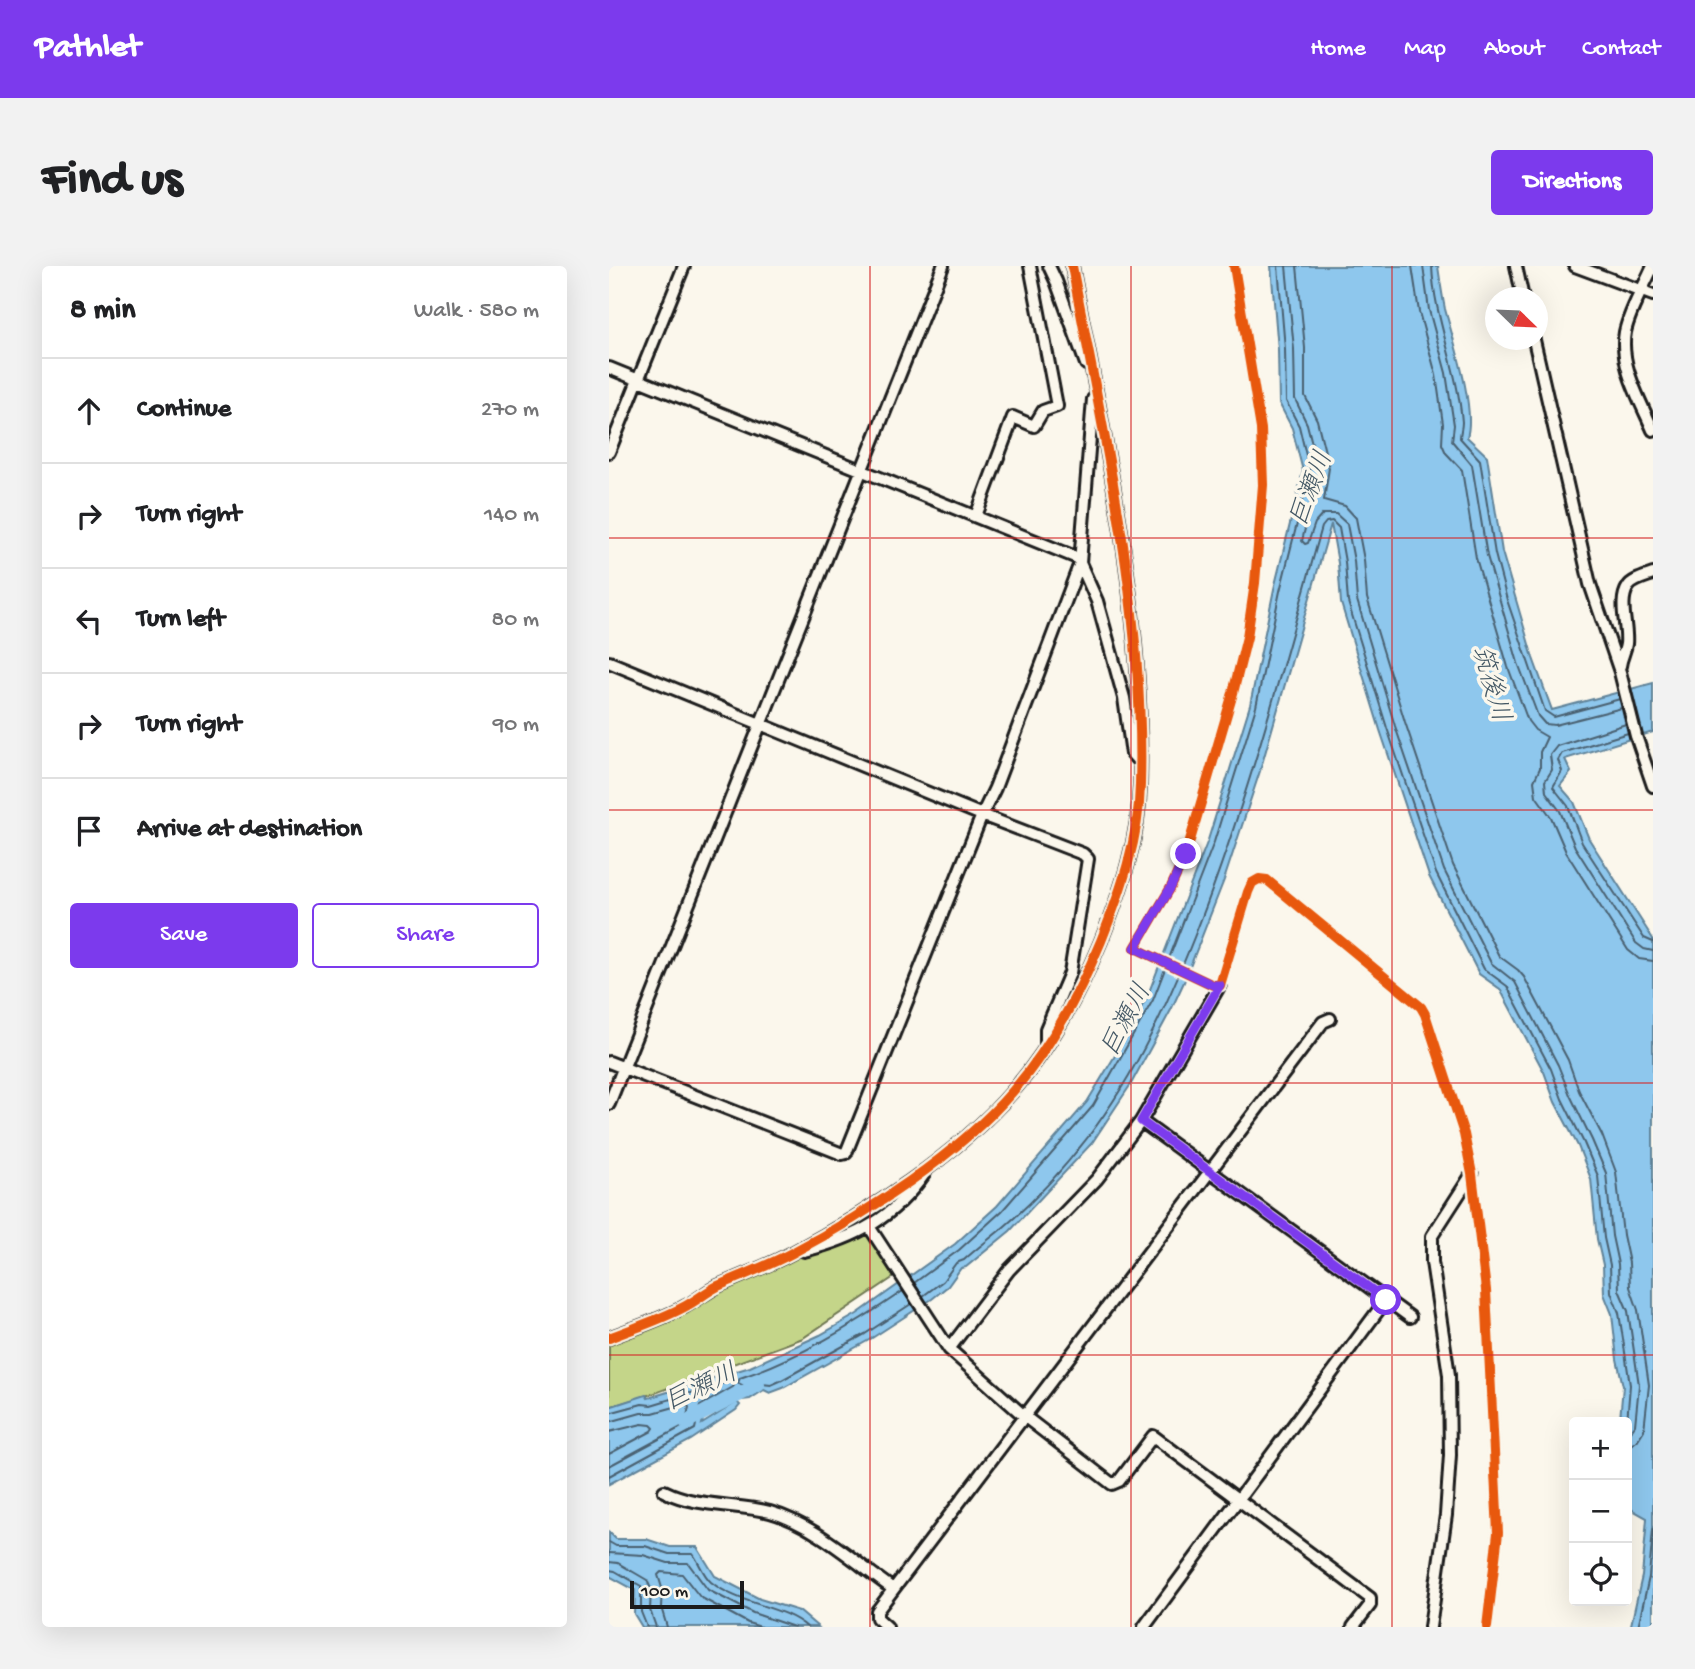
<!DOCTYPE html>
<html lang="en">
<head>
<meta charset="utf-8">
<style>
  :root { --surface:#fff; --page:#f2f2f2; --text:#202124; --muted:#757577; --line:#e0e0e0; --accent:#7c3aed }
  body { margin:0; font-family:"Gochi Hand","Klee One",sans-serif; background:var(--page); color:var(--text) }
  .controls { position:absolute; right:21px; bottom:21px; display:grid; overflow:hidden; border-radius:7px; box-shadow:0 7px 28px #0002 }
  .controls button { width:63px; height:63px; display:grid; place-items:center; padding:0; border:0; border-bottom:2px solid var(--line); background:var(--surface); color:var(--text); font:35px sans-serif }
  .compass { position:absolute; left:876px; top:21px; width:63px; height:63px; border-radius:50%; background:var(--surface); box-shadow:0 7px 28px #0002; rotate:113deg }
  .scale { position:absolute; left:21px; bottom:18px; width:114px; box-sizing:border-box; padding-left:7px; border:4px solid #1c1c1c; border-top:0; font-size:19px; line-height:24px; white-space:nowrap; color:#1c1c1c; -webkit-text-stroke:5px #fbf7ec; paint-order:stroke }
  .stop { position:absolute; width:21px; height:21px; margin:-16px; border:5px solid #7c3aed; border-radius:50%; background:#fff }
  .stop.end { background:#7c3aed; border-color:#fff; box-shadow:0 2px 7px #0008 }
  .list { margin:0; padding:0; list-style:none }
  h2 { display:flex; justify-content:space-between; align-items:center; height:91px; margin:0; padding:0 28px; font-size:30px }
  h2 small { font-size:23px; font-weight:400; color:var(--muted) }
  .list li { display:grid; grid-template-columns:46px 1fr auto; gap:21px; align-items:center; box-sizing:border-box; height:105px; padding:0 28px; border-top:2px solid var(--line) }
  .list b { display:block; font-size:26px; white-space:nowrap }
  .list em { font-size:23px; font-style:normal; color:var(--muted) }
  .actions { display:flex; gap:14px; padding:21px 28px }
  .actions a { flex:1; padding:16px 0; border:2px solid var(--accent); border-radius:7px; text-align:center; font-size:24px; color:var(--accent) }
  .actions .main { background:var(--accent); color:#fff }
  .icon { flex:none; width:38px; height:38px; fill:none; stroke:currentColor; stroke-width:2; stroke-linecap:round; stroke-linejoin:round }
  .map { position:relative; flex:none; width:1044px; height:1361px; overflow:hidden; border-radius:7px }
  header { display:flex; align-items:center; gap:42px; box-sizing:border-box; height:98px; padding:0 35px; background:var(--accent); color:#fff }
  header strong { font-size:33px }
  nav { display:flex; gap:38px; margin-inline-start:auto; font-size:24px }
  .intro { display:flex; align-items:center; justify-content:space-between; box-sizing:border-box; height:168px; padding:0 42px }
  h1 { margin:0; font-size:49px }
  .button { padding:18px 32px; border-radius:7px; background:var(--accent); color:#fff; font-size:24px; font-weight:700 }
  main { display:flex; gap:42px; padding:0 42px }
  aside { flex:1; background:var(--surface); border-radius:7px; box-shadow:0 7px 28px #0002 }
  .map>svg:first-child { display:block }
  .green { fill:#c4d589; stroke:#707852; stroke-width:2 }
  .water { fill:#8ec7ed; stroke:#608399; stroke-width:2 }
  .lines { fill:none; stroke-linecap:round; stroke-linejoin:round }
  .shore { stroke:#4a6070; stroke-width:2 }
  .river { stroke:#8ec7ed; stroke-width:14 }
  .minor-casing { stroke:#1c1c1c; stroke-width:16 }
  .minor { stroke:#fbf7ec; stroke-width:10 }
  .cycleway-casing { stroke:#fbf7ec; stroke-width:15 }
  .cycleway { stroke:#e8590c; stroke-width:10 }
  .route { stroke:#7c3aed; stroke-width:9 }
  .grid { fill:none; stroke:#d62828; stroke-width:2; stroke-opacity:0.55 }
  .labels { text-anchor:middle; stroke-width:7; stroke-linejoin:round; paint-order:stroke }
  .water-label { font-size:26px; font-style:italic; fill:#445865; stroke:#fbf7ec }
</style>
</head>
<body>
<header>
<strong>Pathlet</strong>
<nav><a>Home</a><a>Map</a><a>About</a><a>Contact</a></nav>
</header>
<div class="intro"><h1>Find us</h1><a class="button">Directions</a></div>
<main>
<aside>
<h2>8 min<small>Walk · 580 m</small></h2>
<ul class="list">
<li><svg class="icon" aria-label="ahead" viewBox="0 0 24 24"><path d="M12 20V5M6 11l6-6 6 6"/></svg><div><b>Continue</b></div><em>270 m</em></li>
<li><svg class="icon" aria-label="right" viewBox="0 0 24 24"><path d="M7 20v-9h11M14 6l5 5-5 5"/></svg><div><b>Turn right</b></div><em>140 m</em></li>
<li><svg class="icon" aria-label="left" viewBox="0 0 24 24"><path d="M17 20v-9H6M10 6l-5 5 5 5"/></svg><div><b>Turn left</b></div><em>80 m</em></li>
<li><svg class="icon" aria-label="right" viewBox="0 0 24 24"><path d="M7 20v-9h11M14 6l5 5-5 5"/></svg><div><b>Turn right</b></div><em>90 m</em></li>
<li><svg class="icon" aria-label="arrive" viewBox="0 0 24 24"><path d="M6 21V4h12l-3 4 3 4H6"/></svg><div><b>Arrive at destination</b></div></li>
</ul>
<div class="actions"><a class="main">Save</a><a>Share</a></div>
</aside>
<div class="map">
<svg width="1044" height="1361" viewBox="0 0 1044 1361">
  <rect width="100%" height="100%" fill="#fbf7ec"/>
  <filter id="ink" filterUnits="userSpaceOnUse"><feTurbulence type="fractalNoise" baseFrequency=".0143" numOctaves="2"/><feDisplacementMap in="SourceGraphic" scale="14" xChannelSelector="R" yChannelSelector="G"/><feConvolveMatrix kernelMatrix="1 2 1 2 8 2 1 2 1" color-interpolation-filters="sRGB"/></filter>
  <g filter="url(#ink)">
    <path class="green" d="M 258,967 L 285,1011 L 194,1072 L 46,1127 L 0,1141 L 0,1066 L 181,993 Z"/>
    <path class="water" d="M 662,0 L 829,0 C 831,14 833,29 836,43 C 844,73 867,142 858,171 L 878,190 L 893,286 L 924,392 L 943,444 L 1044,417 L 1044,466 L 956,493 L 962,506 L 951,520 L 965,536 L 980,573 L 1044,673 L 1044,1361 L 1023,1361 L 1022,1359 L 1033,1310 L 1038,1252 L 1018,1241 L 1018,1156 L 1011,1156 L 1011,1153 L 1014,1120 L 1008,1093 L 1003,1048 L 995,1028 L 994,999 L 988,973 L 982,913 L 969,880 L 946,836 L 935,806 L 891,723 L 870,708 L 820,610 L 771,464 L 732,337 L 729,297 L 722,258 L 651,505 L 615,614 L 575,716 L 562,744 L 522,818 L 483,877 L 401,965 L 357,1001 L 352,1002 L 339,1020 L 323,1033 L 260,1074 L 174,1122 L 161,1127 L 155,1124 L 141,1133 L 132,1134 L 134,1124 L 96,1144 L 93,1158 L 128,1136 L 131,1139 L 127,1144 L 82,1174 L 0,1218 L 0,1141 L 37,1129 L 39,1132 L 141,1101 L 211,1069 L 248,1048 L 346,978 L 388,940 L 478,836 L 507,788 L 538,731 L 599,574 L 641,439 L 665,323 L 694,205 L 683,162 L 670,137 L 669,84 Z
      M 0,1266 L 7,1273 L 37,1273 L 61,1281 L 88,1281 L 106,1310 L 151,1333 L 190,1345 L 209,1361 L 33,1361 L 25,1348 L 26,1324 L 0,1310 Z"/>
    <g class="lines">
      <path class="shore" d="M 677,0 L 685,83 L 686,133 L 698,158 L 710,205 L 693,275 L 696,278 L 699,277 L 706,257 L 714,248 L 727,248 L 738,258 L 745,295 L 748,334 L 786,460 L 835,604 L 882,697 L 906,716 L 949,799 L 961,829 L 983,874 L 997,907 L 1003,970 L 1009,998 L 1010,1024 L 1019,1045 L 1030,1119 L 1026,1159 L 1018,1170
        M 688,0 L 696,82 L 696,130 L 708,154 L 720,202 L 715,234 L 736,240 L 747,252 L 755,294 L 758,332 L 796,456 L 844,599 L 890,690 L 909,704 L 915,711 L 959,794 L 970,825 L 993,869 L 1007,906 L 1014,969 L 1020,997 L 1021,1021 L 1029,1044 L 1040,1119 L 1035,1164 L 1028,1175 L 1018,1181
        M 803,0 L 810,46 L 827,109 L 834,158 L 833,178 L 837,187 L 853,204 L 867,292 L 899,401 L 919,455 L 926,464 L 938,471 L 931,486 L 931,502 L 925,515 L 927,530 L 942,551 L 957,586 L 1019,684 L 1030,693 L 1044,695
        M 814,0 L 820,44 L 837,107 L 845,159 L 843,175 L 863,199 L 878,290 L 909,397 L 929,450 L 936,458 L 946,459 L 1013,442
        M 823,0 C 825,53 849,103 853,156 C 853,162 851,167 851,172 L 871,194 L 886,288 L 898,334 L 936,445 L 945,451 L 1011,433
        M 1017,458 L 948,480 L 941,489 L 943,504 L 936,515 L 937,526 L 951,545 L 966,581 L 1027,677 L 1035,683 L 1044,685
        M 1019,467 L 953,487 L 949,494 L 953,505 L 944,521 L 959,540 L 973,577 L 1035,672 L 1044,676
        M 305,1017 L 350,984 L 393,945 L 484,840 L 544,734 L 605,576 L 647,441 L 671,325 L 701,206 L 690,160 L 677,135 L 676,83 L 669,0
        M 294,1025 C 243,1060 190,1092 131,1112 L 129,1117 L 142,1124 L 153,1118 L 162,1119 L 171,1115 L 256,1068 L 302,1038
        M 314,1030 L 334,1015 L 347,997 L 355,994 C 368,982 382,972 396,960 C 425,935 455,902 479,871 C 528,807 562,731 591,656 C 641,527 675,394 713,261 L 717,256 L 723,255 L 730,262 L 736,296 L 739,336 L 778,462 L 827,607 L 875,703 L 898,720 L 942,803 L 953,833 L 975,877 L 989,910 L 995,972 L 1001,999 L 1002,1026 L 1010,1047 L 1021,1119 L 1018,1156
        M 0,1147 L 33,1138 L 42,1139 L 122,1115 L 126,1118 L 124,1121 L 91,1140 L 86,1163 L 0,1210
        M 0,1156 L 32,1147 L 44,1147 L 76,1138 L 80,1141 L 76,1159 L 0,1200
        M 0,1166 L 33,1158 L 42,1159 L 45,1162 L 43,1165 L 0,1188
        M 0,1276 L 7,1280 L 36,1280 L 60,1288 L 84,1288 C 90,1296 94,1309 102,1316 C 130,1339 173,1339 198,1361
        M 0,1287 L 34,1289 L 59,1297 L 79,1297 L 99,1324 L 144,1347 L 185,1361
        M 0,1296 L 9,1297 L 38,1314 L 42,1323 L 41,1344 L 47,1361
        M 0,1304 L 6,1305 L 32,1320 L 32,1346 L 38,1361
        M 58,1361 L 52,1341 L 53,1322 L 49,1309 L 52,1306 L 73,1308 L 91,1331 L 139,1357 L 152,1361
        M 1029,1361 L 1040,1311 L 1044,1263"/>
      <path class="river" d="M 77,1156 L 149,1119"/>
      <defs>
        <path id="minor" d="M 440,0 L 447,15 L 477,98
          M 907,0 L 914,32
          M 966,0 L 1044,29
          M 1044,0 C 1035,21 1021,43 1016,66 C 1010,99 1031,134 1044,164
          M 925,74 L 981,318 L 1011,406 L 1027,470 L 1044,520
          M 0,102 L 471,293
          M 0,186 L 75,0
          M 367,250 L 404,151 L 425,160 L 434,145 L 448,140 L 421,0
          M 471,297 L 488,335 L 515,432 L 523,488 L 531,497
          M 0,396 L 373,549 L 474,588 L 479,593 L 461,707 L 437,763 L 437,778
          M 1011,400 C 1012,391 1016,386 1017,378 C 1019,361 1009,336 1019,321 C 1023,314 1036,311 1044,308
          M 0,796 L 233,888 L 237,887 L 373,549 L 386,522 L 471,297 L 484,133
          M 0,838 L 334,0
          M 532,855 L 801,1051
          M 261,962 L 340,1083 L 415,1150 L 503,1218 L 510,1215 L 544,1170 L 761,1332 L 761,1339 L 744,1361
          M 195,985 C 247,972 285,952 316,907
          M 0,1072 C 25,1062 51,1054 75,1041 C 87,1035 97,1026 109,1020 C 133,1009 159,1000 183,987 C 257,948 349,889 404,825 C 442,781 470,728 492,675 C 512,625 530,573 531,519 C 536,344 495,171 463,0
          M 340,1083 L 400,1004 L 488,913 L 532,855 L 611,719
          M 55,1225 C 89,1242 126,1237 161,1246 C 205,1258 247,1297 284,1323
          M 278,1361 L 268,1352 L 268,1345 L 714,756 L 721,753
          M 535,1361 L 777,1034
          M 821,1361 L 837,1249 L 841,1189 L 840,1109 L 823,996 L 823,970 L 863,908"/>
      </defs>
      <use href="#minor" class="minor-casing"/>
      <use href="#minor" class="minor"/>
      <defs>
        <path id="cycleway" d="M 625,0 L 652,163 L 654,219 L 646,317 L 638,371 L 624,427 L 577,588 L 562,621 L 526,682 L 604,719 L 611,719 L 639,626 L 643,617 L 650,613 L 658,614 L 812,741 L 816,748 L 855,868 L 863,908 L 877,1024 L 889,1267 L 878,1361
          M 0,1072 C 25,1062 51,1054 75,1041 C 87,1035 97,1026 109,1020 C 133,1009 159,1000 183,987 C 257,948 349,889 404,825 C 442,781 470,728 492,675 C 512,625 530,573 531,519 C 536,344 495,171 463,0"/>
      </defs>
      <use href="#cycleway" class="cycleway-casing"/>
      <use href="#cycleway" class="cycleway"/>
    </g>
  </g>
  <g class="lines" filter="url(#ink)">
    <path class="route" d="M 577,588 L 562,621 L 526,682 L 604,719 L 611,719 L 532,855 L 777,1034"/>
  </g>
  <path class="grid" d="M 261,0 L 261,1361M 522,0 L 522,1361M 783,0 L 783,1361M 0,272 L 1044,272M 0,544 L 1044,544M 0,817 L 1044,817M 0,1089 L 1044,1089"/>
  <g class="labels">
    <g class="water-label">
      <text transform="translate(700 222) rotate(-69)" y="9">巨瀬川</text>
      <text transform="translate(884 417) rotate(74)" y="9">筑後川</text>
      <text transform="translate(515 753) rotate(-62)" y="9">巨瀬川</text>
      <text transform="translate(91 1119) rotate(-25)" y="9">巨瀬川</text>
    </g>
  </g>
</svg>
<div class="controls">
<button>+</button>
<button>−</button>
<button><svg class="icon" aria-label="locate" viewBox="0 0 24 24"><circle cx="12" cy="12" r="6"/><path d="M12 2v4M12 18v4M2 12h4M18 12h4"/></svg></button>
</div>
<svg class="compass" viewBox="-18 -18 36 36"><path d="M0-13l5 13h-10z" fill="#e53935"/><path d="M0 13l5-13h-10z" fill="#757577"/></svg>
<div class="scale">100 m</div>
<div class="stop" style="left:777px;top:1034px"></div>
<div class="stop end" style="left:577px;top:588px"></div>
</div>
</main>
</body>
</html>
